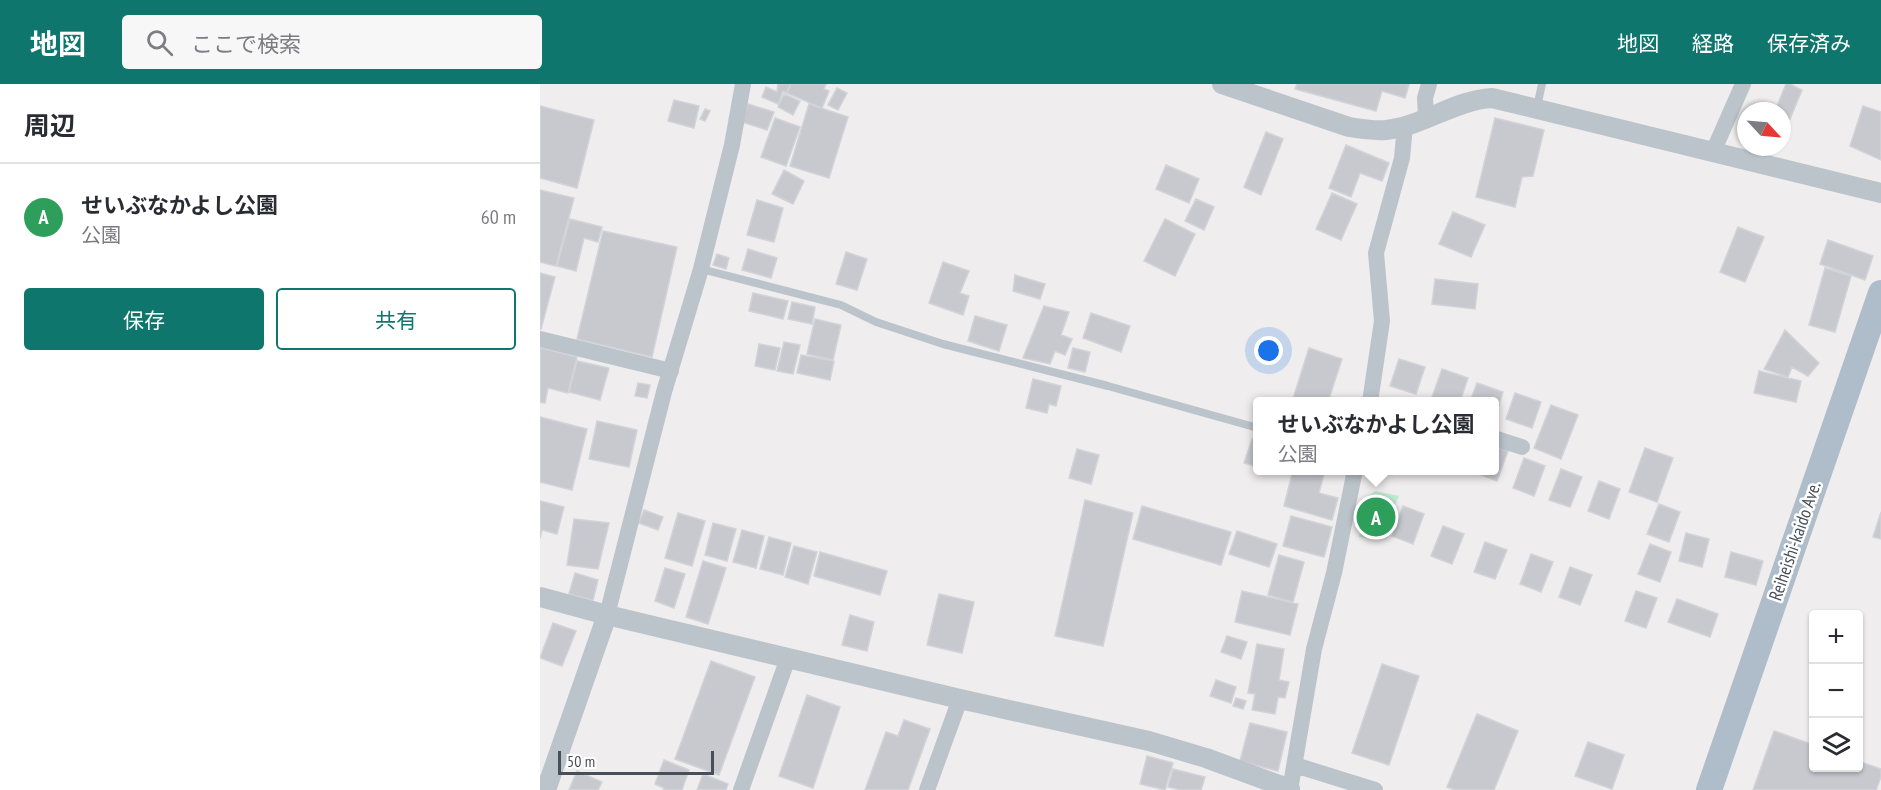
<!DOCTYPE html>
<html lang="ja">
<head>
<meta charset="utf-8">
<style>
  :root { --surface:#fff; --page:#f7f7f7; --text:#2b2b33; --muted:#7c7c81; --line:#e1e1e2; --accent:#0f766e }
  body { margin:0; font-family:"PT Sans Narrow","Noto Sans JP",sans-serif; background:var(--page); color:var(--text) }
  .controls { position:absolute; right:18px; bottom:18px; display:grid; overflow:hidden; border-radius:6px; box-shadow:0 2px 4px #0004 }
  .controls button { width:54px; height:54px; display:grid; place-items:center; padding:0; border:0; border-bottom:2px solid var(--line); background:var(--surface); color:var(--text); font:30px sans-serif }
  .compass { position:absolute; left:1197px; top:18px; width:54px; height:54px; border-radius:50%; background:var(--surface); box-shadow:0 2px 4px #0004; rotate:116deg }
  .scale { position:absolute; left:18px; bottom:15px; width:156px; box-sizing:border-box; padding-left:6px; border:3px solid #475059; border-top:0; font-size:16px; line-height:21px; white-space:nowrap; color:#475059; -webkit-text-stroke:4px #fff; paint-order:stroke }
  .you { position:absolute; left:729px; top:267px; width:21px; height:21px; margin:-15px; border:4px solid #fff; border-radius:50%; background:#1a73e8; box-shadow:0 0 0 9px #1a73e833 }
  .badge { display:grid; place-items:center; width:39px; height:39px; border-radius:50%; background:var(--accent); color:#fff; font-size:20px; font-weight:700 }
  .pin { position:absolute; translate:-50% -50%; border:3px solid #fff; box-shadow:0 2px 6px #0006 }
  .popup { position:absolute; left:713px; top:313px; width:246px; height:78px; box-sizing:border-box; display:grid; place-content:center; border-radius:6px; background:var(--surface); filter:drop-shadow(0 2px 4px #0005); font-size:20px; white-space:nowrap; color:var(--muted) }
  .popup b { font-size:22px; color:var(--text) }
  .popup::after { content:''; position:absolute; left:50%; top:100%; margin-left:-12px; border:12px solid transparent; border-top-color:var(--surface) }
  .list { margin:0; padding:0; list-style:none }
  h2 { display:flex; justify-content:space-between; align-items:center; height:78px; margin:0; padding:0 24px; font-size:26px }
  h2 small { font-size:20px; font-weight:400; color:var(--muted) }
  .list li { display:grid; grid-template-columns:39px 1fr auto; gap:18px; align-items:center; box-sizing:border-box; height:108px; padding:0 24px; border-top:2px solid var(--line) }
  .list b { display:block; font-size:22px; white-space:nowrap }
  .list p { margin:0; font-size:20px; white-space:nowrap; color:var(--muted) }
  .list em { font-size:20px; font-style:normal; color:var(--muted) }
  .actions { display:flex; gap:12px; padding:18px 24px }
  .actions a { flex:1; padding:14px 0; border:2px solid var(--accent); border-radius:6px; text-align:center; font-size:21px; color:var(--accent) }
  .actions .main { background:var(--accent); color:#fff }
  .icon { flex:none; width:33px; height:33px; fill:none; stroke:currentColor; stroke-width:2; stroke-linecap:round; stroke-linejoin:round }
  .map { position:relative; flex:none; width:1341px; height:706px; overflow:hidden }
  header { display:flex; align-items:center; gap:36px; box-sizing:border-box; height:84px; padding:0 30px; background:var(--accent); color:#fff }
  header strong { font-size:28px }
  nav { display:flex; gap:33px; margin-inline-start:auto; font-size:21px }
  .search { width:420px; height:54px; background:var(--page); display:flex; align-items:center; gap:15px; box-sizing:border-box; padding:0 21px; border-radius:6px; color:var(--muted); font-size:22px }
  main { display:flex }
  aside { flex:1; background:var(--surface) }
  .map>svg:first-child { display:block }
  .green { fill:#beead0 }
  .building { fill:#c7c9cf; stroke:#d1d3d8; stroke-width:1.5 }
  .lines { fill:none; stroke-linecap:round; stroke-linejoin:round }
  .service { stroke:#bcc4cb; stroke-width:8 }
  .minor { stroke:#bcc4cb; stroke-width:16 }
  .tertiary { stroke:#bcc4cb; stroke-width:20 }
  .primary { stroke:#afbcca; stroke-width:26 }
  .labels { text-anchor:middle; stroke-width:5; stroke-linejoin:round; paint-order:stroke }
  .street-label { font-size:18px; fill:#475059; stroke:#fff }
</style>
</head>
<body>
<header>
<strong>地図</strong>
<div class="search"><svg class="icon" aria-label="search" viewBox="0 0 24 24"><circle cx="10" cy="10" r="6"/><path d="M15 15l6 6"/></svg>ここで検索</div>
<nav><a>地図</a><a>経路</a><a>保存済み</a></nav>
</header>
<main>
<aside>
<h2>周辺<small></small></h2>
<ul class="list">
<li><span class="badge" style="background:#2e9e5b">A</span><div><b>せいぶなかよし公園</b><p>公園</p></div><em>60 m</em></li>
</ul>
<div class="actions"><a class="main">保存</a><a>共有</a></div>
</aside>
<div class="map">
<svg width="1341" height="706" viewBox="0 0 1341 706">
  <rect width="100%" height="100%" fill="#efeded"/>
  <path class="green" d="M 835,407 L 859,412 L 839,455 L 819,453 L 826,414 Z"/>
  <path class="building" d="M 238,0 L 251,0 L 246,9 L 243,7 L 238,20 L 222,13 L 226,3 L 237,8 Z
    M 251,0 L 286,0 L 284,5 L 289,7 L 282,24 L 247,9 Z
    M 757,0 L 869,0 L 865,14 L 842,7 L 836,27 L 755,5 Z
    M 1246,0 L 1250,0 L 1262,6 L 1250,35 L 1242,31 L 1242,27 L 1235,27 Z
    M 297,4 L 307,9 L 298,26 L 288,21 Z
    M 244,10 L 260,17 L 253,31 L 238,23 Z
    M 134,16 L 159,22 L 154,44 L 128,37 Z
    M 208,20 L 234,28 L 227,46 L 202,38 Z
    M 269,20 L 308,33 L 289,94 L 250,82 Z
    M 0,22 L 54,36 L 37,104 L 0,94 Z
    M 1323,22 L 1341,28 L 1341,76 L 1310,62 Z
    M 165,25 L 170,27 L 165,37 L 160,35 Z
    M 235,34 L 260,43 L 246,82 L 221,73 Z
    M 955,34 L 1004,46 L 993,92 L 982,93 L 975,123 L 936,113 Z
    M 1242,36 L 1249,40 L 1242,58 Z
    M 726,48 L 743,55 L 721,111 L 704,103 Z
    M 806,61 L 849,79 L 842,97 L 820,89 L 811,113 L 789,104 Z
    M 626,81 L 659,95 L 649,119 L 616,105 Z
    M 244,86 L 264,97 L 253,120 L 232,110 Z
    M 0,106 L 34,114 L 16,182 L 0,178 Z
    M 792,109 L 817,120 L 801,156 L 776,145 Z
    M 656,115 L 674,123 L 664,146 L 645,137 Z
    M 217,116 L 243,124 L 234,158 L 207,151 Z
    M 913,128 L 945,141 L 931,173 L 899,160 Z
    M 30,135 L 62,143 L 58,158 L 44,154 L 36,187 L 17,182 Z
    M 625,135 L 655,150 L 635,192 L 604,177 Z
    M 1198,143 L 1224,153 L 1205,198 L 1180,188 Z
    M 63,147 L 137,163 L 112,273 L 37,255 Z
    M 1288,156 L 1333,172 L 1325,196 L 1280,180 Z
    M 208,165 L 237,174 L 231,194 L 202,186 Z
    M 306,168 L 327,175 L 317,206 L 296,200 Z
    M 177,170 L 189,174 L 186,185 L 173,181 Z
    M 403,178 L 429,187 L 420,209 L 429,212 L 423,231 L 389,219 Z
    M 1285,184 L 1311,192 L 1295,248 L 1269,241 Z
    M 0,189 L 15,193 L 1,245 L 0,245 Z
    M 475,191 L 505,200 L 500,215 L 473,207 Z
    M 895,195 L 938,200 L 935,225 L 892,220 Z
    M 213,209 L 248,217 L 243,235 L 209,227 Z
    M 252,218 L 275,223 L 272,240 L 248,235 Z
    M 504,222 L 529,228 L 521,251 L 532,255 L 525,271 L 515,267 L 510,280 L 483,274 Z
    M 551,229 L 590,242 L 581,268 L 543,254 Z
    M 435,232 L 467,241 L 459,267 L 428,257 Z
    M 275,235 L 301,241 L 293,276 L 267,270 Z
    M 1245,246 L 1279,279 L 1268,292 L 1252,283 L 1248,293 L 1224,285 Z
    M 244,258 L 260,261 L 253,290 L 237,287 Z
    M 219,260 L 240,264 L 235,286 L 215,282 Z
    M 0,264 L 37,273 L 28,309 L 8,304 L 5,319 L 0,318 Z
    M 533,264 L 550,268 L 545,288 L 528,284 Z
    M 769,264 L 802,275 L 788,318 L 752,318 Z
    M 261,271 L 294,277 L 290,296 L 257,289 Z
    M 859,275 L 885,283 L 876,310 L 850,302 Z
    M 37,277 L 69,284 L 60,316 L 29,308 Z
    M 902,285 L 928,294 L 920,318 L 905,318 L 892,313 Z
    M 1219,287 L 1261,297 L 1256,318 L 1214,309 Z
    M 493,295 L 521,302 L 516,322 L 509,320 L 507,329 L 486,324 Z
    M 98,299 L 110,301 L 107,314 L 95,312 Z
    M 937,299 L 963,308 L 955,334 L 954,318 L 930,318 Z
    M 975,309 L 1001,318 L 992,344 L 966,335 Z
    M 1011,321 L 1038,331 L 1021,375 L 994,364 Z
    M 0,333 L 47,345 L 32,406 L 0,398 Z
    M 57,337 L 97,346 L 89,383 L 49,375 Z
    M 712,355 L 718,356 L 718,383 L 704,379 Z
    M 954,362 L 968,367 L 957,397 L 936,389 L 937,386 L 954,386 Z
    M 1105,364 L 1133,374 L 1117,418 L 1089,408 Z
    M 537,365 L 559,371 L 551,400 L 529,394 Z
    M 984,374 L 1005,382 L 994,412 L 973,404 Z
    M 1021,385 L 1042,393 L 1030,423 L 1009,416 Z
    M 753,386 L 785,386 L 779,409 L 798,414 L 792,436 L 744,422 Z
    M 1059,397 L 1080,405 L 1069,435 L 1048,427 Z
    M 545,416 L 593,429 L 563,562 L 515,552 Z
    M 0,417 L 24,423 L 17,450 L 2,446 L 0,454 Z
    M 1119,420 L 1140,428 L 1129,458 L 1107,450 Z
    M 602,422 L 691,448 L 681,481 L 593,455 Z
    M 863,422 L 884,430 L 873,460 L 852,452 Z
    M 104,426 L 123,433 L 118,446 L 99,439 Z
    M 1341,428 L 1341,455 L 1333,453 Z
    M 138,429 L 165,437 L 152,482 L 125,474 Z
    M 751,432 L 792,443 L 784,473 L 743,462 Z
    M 34,435 L 69,439 L 58,485 L 27,481 Z
    M 173,439 L 196,445 L 187,477 L 165,471 Z
    M 903,442 L 924,450 L 912,480 L 891,472 Z
    M 202,446 L 224,452 L 216,484 L 193,478 Z
    M 697,447 L 737,460 L 729,483 L 689,470 Z
    M 1146,449 L 1169,455 L 1162,483 L 1139,477 Z
    M 229,453 L 251,459 L 243,491 L 220,485 Z
    M 945,458 L 967,466 L 955,495 L 934,488 Z
    M 1110,460 L 1131,468 L 1120,498 L 1098,490 Z
    M 254,462 L 277,468 L 268,500 L 245,493 Z
    M 280,468 L 347,487 L 340,511 L 274,492 Z
    M 1191,468 L 1223,477 L 1216,501 L 1185,493 Z
    M 991,470 L 1013,478 L 1001,508 L 980,500 Z
    M 739,471 L 764,478 L 753,518 L 728,511 Z
    M 163,477 L 186,484 L 168,540 L 146,533 Z
    M 1030,483 L 1052,491 L 1040,521 L 1019,513 Z
    M 125,484 L 145,490 L 134,524 L 115,517 Z
    M 35,489 L 58,496 L 53,516 L 29,510 Z
    M 702,507 L 758,520 L 750,551 L 695,538 Z
    M 1096,507 L 1117,514 L 1106,544 L 1085,537 Z
    M 399,510 L 434,518 L 422,569 L 387,561 Z
    M 1137,515 L 1178,530 L 1170,553 L 1128,538 Z
    M 310,531 L 334,538 L 327,567 L 302,561 Z
    M 13,539 L 36,547 L 22,582 L 0,574 Z
    M 687,552 L 707,558 L 701,575 L 681,568 Z
    M 717,560 L 744,565 L 739,596 L 749,598 L 745,614 L 738,613 L 735,630 L 712,626 L 715,610 L 708,609 Z
    M 171,577 L 215,593 L 179,691 L 135,675 Z
    M 842,580 L 879,592 L 849,681 L 812,669 Z
    M 676,596 L 696,603 L 691,619 L 670,612 Z
    M 267,611 L 300,623 L 273,704 L 239,692 Z
    M 696,614 L 706,617 L 703,625 L 693,622 Z
    M 937,630 L 978,647 L 954,706 L 915,706 L 907,703 Z
    M 364,636 L 390,645 L 368,706 L 325,706 L 346,648 L 358,652 Z
    M 710,639 L 747,648 L 738,687 L 700,677 Z
    M 1234,647 L 1274,661 L 1274,684 L 1318,684 L 1318,677 L 1341,685 L 1341,693 L 1336,706 L 1213,706 Z
    M 1048,658 L 1084,671 L 1072,705 L 1035,692 Z
    M 607,672 L 633,679 L 625,706 L 600,700 Z
    M 124,676 L 149,686 L 142,706 L 123,706 L 124,704 L 115,700 Z
    M 633,685 L 665,693 L 661,706 L 641,706 L 628,703 Z
    M 37,687 L 62,698 L 58,706 L 29,706 Z
    M 163,690 L 188,700 L 186,706 L 157,706 Z"/>
  <g class="lines">
    <path class="service" d="M 997,23 L 1002,0
      M 161,185 L 301,221 L 336,238 L 403,260 L 568,302 L 718,344"/>
    <path class="minor" d="M 886,34 L 885,14 L 889,0
      M 1173,68 L 1203,0
      M 0,255 L 131,287
      M 830,318 L 842,237 L 836,169 L 862,74 L 865,41
      M 954,354 L 982,363
      M 67,531 L 124,308 L 161,185 L 192,61 L 203,0
      M 755,681 L 835,706
      M 201,706 L 248,574
      M 387,706 L 420,615
      M 750,706 L 774,565 L 794,489 L 815,386"/>
    <path class="tertiary" d="M 682,0 L 809,43 C 821,45 833,47 846,46 C 883,42 915,16 952,14 L 1341,109
      M 0,513 L 67,531 L 420,615 L 609,657 L 666,674 L 750,705
      M 6,706 L 67,531"/>
    <path class="primary" d="M 1169,706 L 1341,209"/>
  </g>
  <g class="labels">
    <g class="street-label">
      <text transform="translate(1255 457) rotate(-71)" y="6">Reiheishi-kaido Ave.</text>
    </g>
  </g>
</svg>
<div class="controls">
<button>+</button>
<button>−</button>
<button><svg class="icon" aria-label="layers" viewBox="0 0 24 24"><path d="M12 4l9 5-9 5-9-5zM3 14l9 5 9-5"/></svg></button>
</div>
<svg class="compass" viewBox="-18 -18 36 36"><path d="M0-13l5 13h-10z" fill="#e53935"/><path d="M0 13l5-13h-10z" fill="#7c7c81"/></svg>
<div class="scale">50 m</div>
<div class="you"></div>
<div class="pin badge" style="left:836px;top:433px;background:#2e9e5b">A</div>
<div class="popup"><b>せいぶなかよし公園</b>公園</div>
</div>
</main>
</body>
</html>
